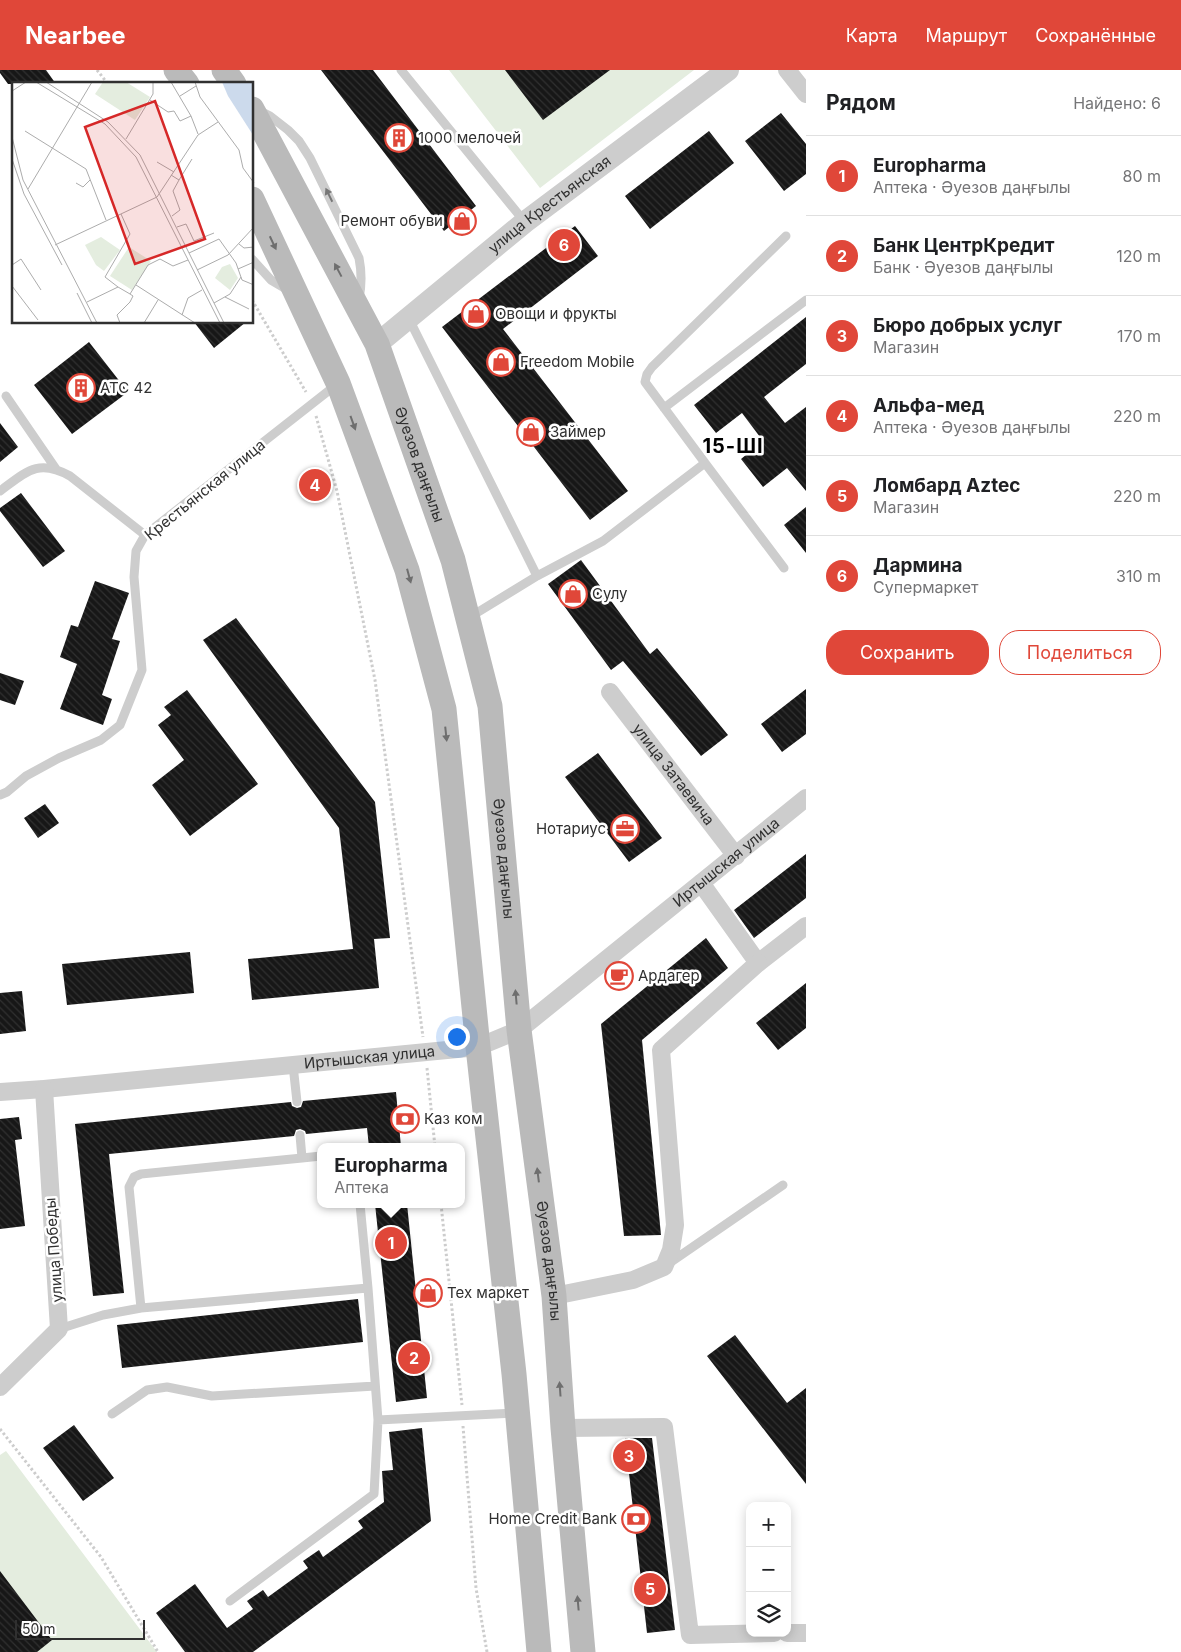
<!DOCTYPE html>
<html lang="ru">
<head>
<meta charset="utf-8">
<style>
  :root { --surface:#fff; --page:#f2f2f2; --text:#202124; --muted:#757577; --line:#e0e0e0; --accent:#e04739 }
  body { margin:0; font-family:Inter,sans-serif; background:var(--page); color:var(--text) }
  .controls { position:absolute; right:15px; bottom:15px; display:grid; overflow:hidden; border-radius:10px; box-shadow:0 2px 12px #0003 }
  .controls button { width:45px; height:45px; display:grid; place-items:center; padding:0; border:0; border-bottom:1px solid var(--line); background:var(--surface); color:var(--text); font:25px sans-serif }
  .scale { position:absolute; left:15px; bottom:12px; width:130px; box-sizing:border-box; padding-left:5px; border:2px solid #303030; border-top:0; font-size:14px; line-height:18px; white-space:nowrap; color:#303030; -webkit-text-stroke:4px #fff; paint-order:stroke }
  .you { position:absolute; left:456px; top:966px; width:18px; height:18px; margin:-12px; border:4px solid #fff; border-radius:50%; background:#1a73e8; box-shadow:0 0 0 8px #1a73e833 }
  .badge { display:grid; place-items:center; width:32px; height:32px; border-radius:50%; background:var(--accent); color:#fff; font-size:16px; font-weight:700 }
  .pin { position:absolute; translate:-50% -50%; border:2px solid #fff; box-shadow:0 1px 5px #0006 }
  .popup { position:absolute; left:317px; top:1073px; width:148px; height:65px; box-sizing:border-box; display:grid; place-content:center; border-radius:10px; background:var(--surface); filter:drop-shadow(0 1px 4px #0005); font-size:16px; white-space:nowrap; color:var(--muted) }
  .popup b { font-size:19px; color:var(--text) }
  .popup::after { content:''; position:absolute; left:50%; top:100%; margin-left:-10px; border:10px solid transparent; border-top-color:var(--surface) }
  .list { margin:0; padding:0; list-style:none }
  h2 { display:flex; justify-content:space-between; align-items:center; height:65px; margin:0; padding:0 20px; font-size:21px }
  h2 small { font-size:16px; font-weight:400; color:var(--muted) }
  .list li { display:grid; grid-template-columns:32px 1fr auto; gap:15px; align-items:center; box-sizing:border-box; height:80px; padding:0 20px; border-top:1px solid var(--line) }
  .list b { display:block; font-size:19px; white-space:nowrap }
  .list p { margin:0; font-size:16px; white-space:nowrap; color:var(--muted) }
  .list em { font-size:16px; font-style:normal; color:var(--muted) }
  .actions { display:flex; gap:10px; padding:15px 20px }
  .actions a { flex:1; padding:11px 0; border:1px solid var(--accent); border-radius:20px; text-align:center; font-size:18px; color:var(--accent) }
  .actions .main { background:var(--accent); color:#fff }
  .icon { flex:none; width:28px; height:28px; fill:none; stroke:currentColor; stroke-width:2; stroke-linecap:round; stroke-linejoin:round }
  .map { position:relative; flex:none; width:806px; height:1582px; overflow:hidden }
  header { display:flex; align-items:center; gap:30px; box-sizing:border-box; height:70px; padding:0 25px; background:var(--accent); color:#fff }
  header strong { font-size:24px }
  nav { display:flex; gap:28px; margin-inline-start:auto; font-size:18px }
  main { display:flex }
  aside { flex:1; background:var(--surface) }
  .map>svg:first-child { display:block }
  .green { fill:#e4eddf }
  .building { fill:url(#building-back-hatch) }
  .lines { fill:none; stroke-linecap:round; stroke-linejoin:round }
  .path { stroke:#cdcdcd; stroke-width:3; stroke-dasharray:2.5 2.5; stroke-linecap:butt }
  .service { stroke:#cdcdcd; stroke-width:9 }
  .minor { stroke:#cdcdcd; stroke-width:18 }
  .tertiary { stroke:#cdcdcd; stroke-width:22 }
  .secondary { stroke:#bababa; stroke-width:25 }
  .oneway { fill:#777 }
  .oneway2 { fill:#6e6e6e }
  .labels { text-anchor:middle; stroke-width:5; stroke-linejoin:round; paint-order:stroke }
  .poi-label { font-size:15px; fill:#303030; stroke:#fff; text-anchor:start }
  .street-label { font-size:15px; fill:#303030; stroke:#fff }
  .district-label { font-size:20px; font-weight:bold; letter-spacing:1px; fill:#000; stroke:#fff }
  .inset-road { fill:none; stroke:#acacac; stroke-width:1 }
  .view { fill:#d62828; fill-opacity:0.15; stroke:#d62828; stroke-width:2.5 }
  .inset-edge { fill:none; stroke:#303030; stroke-width:2.5 }
</style>
</head>
<body>
<header>
<strong>Nearbee</strong>
<nav><a>Карта</a><a>Маршрут</a><a>Сохранённые</a></nav>
</header>
<main>
<div class="map">
<svg width="806" height="1582" viewBox="0 0 806 1582">
  <defs>
    <pattern id="building-back-hatch" width="6" height="6" patternUnits="userSpaceOnUse" patternTransform="scale(1.25)"><rect width="6" height="6" fill="#171717"/><path d="M-1 5l2 2M0 0l6 6M5-1l2 2" fill="none" stroke="#303030"/></pattern>
  </defs>
  <rect width="100%" height="100%" fill="#fff"/>
  <path class="green" d="M 449,0 L 694,0 L 540,118 Z
    M 6,1381 L 157,1582 L 0,1582 L 0,1385 Z"/>
  <path class="building" d="M 0,0 L 46,0 L 56,14 L 8,14 L 0,3 Z
    M 321,0 L 373,0 L 476,136 L 444,161 Z
    M 505,0 L 610,0 L 543,50 Z
    M 781,43 L 806,74 L 806,104 L 784,121 L 745,71 Z
    M 709,61 L 734,93 L 650,159 L 625,126 Z
    M 575,156 L 598,186 L 503,259 L 628,421 L 590,450 L 442,257 Z
    M 806,247 L 806,294 L 764,327 L 785,353 L 806,337 L 806,421 L 787,398 L 763,417 L 741,389 L 763,371 L 742,343 L 716,363 L 694,335 Z
    M 194,252 L 246,252 L 214,278 Z
    M 89,272 L 128,322 L 72,364 L 34,315 Z
    M 0,353 L 18,377 L 0,392 Z
    M 21,423 L 65,481 L 43,497 L 0,441 L 0,438 Z
    M 806,437 L 806,483 L 784,455 Z
    M 581,490 L 650,584 L 657,578 L 728,665 L 701,686 L 623,591 L 611,600 L 548,514 Z
    M 95,511 L 129,523 L 112,569 L 120,571 L 102,625 L 112,629 L 103,655 L 60,639 L 77,594 L 60,587 L 71,555 L 78,557 Z
    M 236,548 L 375,732 L 390,868 L 374,869 L 379,918 L 252,930 L 248,889 L 353,879 L 339,758 L 203,570 Z
    M 0,603 L 24,611 L 15,635 L 0,630 Z
    M 806,619 L 806,664 L 782,682 L 761,654 Z
    M 187,620 L 258,714 L 190,766 L 152,715 L 184,690 L 158,655 L 171,645 L 164,637 Z
    M 598,683 L 662,768 L 629,792 L 565,707 Z
    M 45,734 L 59,753 L 38,768 L 24,748 Z
    M 806,784 L 806,828 L 754,868 L 734,840 Z
    M 706,868 L 728,898 L 642,970 L 661,1165 L 624,1166 L 601,954 Z
    M 190,882 L 194,923 L 67,935 L 62,894 Z
    M 806,913 L 806,958 L 778,980 L 756,953 Z
    M 22,921 L 26,961 L 0,964 L 0,923 Z
    M 396,1022 L 401,1077 L 369,1077 L 367,1058 L 306,1064 L 305,1061 L 300,1059 L 296,1060 L 294,1066 L 109,1084 L 124,1223 L 93,1226 L 75,1054 L 291,1032 L 292,1036 L 297,1038 L 301,1037 L 303,1031 Z
    M 19,1047 L 22,1069 L 15,1070 L 25,1156 L 0,1159 L 0,1049 Z
    M 375,1134 L 407,1134 L 427,1328 L 396,1332 Z
    M 358,1229 L 363,1272 L 122,1298 L 117,1255 Z
    M 735,1265 L 787,1333 L 806,1318 L 806,1414 L 707,1286 Z
    M 74,1355 L 114,1408 L 83,1431 L 43,1378 Z
    M 422,1358 L 431,1451 L 253,1582 L 185,1582 L 156,1543 L 195,1514 L 227,1558 L 253,1539 L 247,1531 L 263,1520 L 268,1527 L 308,1498 L 303,1491 L 319,1480 L 323,1487 L 363,1458 L 358,1451 L 384,1432 L 382,1401 L 393,1400 L 389,1362 Z
    M 625,1368 L 652,1368 L 675,1560 L 647,1563 Z
    M 0,1501 L 52,1570 L 37,1582 L 0,1582 Z"/>
  <g class="lines">
    <path class="path" d="M 97,0 L 108,14
      M 252,230 L 306,322
      M 316,346 L 337,421 L 375,610 L 423,967
      M 427,998 L 435,1077
      M 441,1134 L 462,1335
      M 463,1356 L 476,1518 L 487,1582
      M 0,1359 L 101,1487 L 158,1582"/>
    <path class="service" d="M 401,0 L 524,151
      M 260,41 L 270,46 L 288,60 L 299,71 L 310,88 L 359,188 C 362,203 362,214 359,229
      M 252,189 L 271,210 L 288,220
      M 409,249 L 537,506
      M 6,326 L 56,399
      M 664,338 L 806,230
      M 705,393 L 784,498
      M 0,421 C 26,402 38,388 70,406 L 145,465
      M 470,547 L 537,506 L 603,471 L 705,393 L 645,312 L 647,304 L 652,297 L 786,166
      M 0,725 L 7,722 L 26,706 L 59,688 L 101,670 L 120,655 L 142,600 L 134,507 L 136,481 L 145,465 L 336,315
      M 293,995 L 297,1032
      M 300,1065 L 302,1088 L 321,1086
      M 668,1194 L 783,1115
      M 141,1238 L 129,1117 L 134,1107 L 141,1104 L 302,1088
      M 59,1259 L 103,1245 L 141,1238 L 368,1218
      M 112,1344 L 147,1320 L 167,1317 L 212,1326 L 375,1316
      M 378,1350 L 515,1343
      M 230,1531 L 374,1424 L 378,1350 L 368,1218 L 360,1134"/>
    <g class="minor">
      <path d="M 787,0 L 806,24"/>
      <path id="s1" d="M 610,622 L 736,786"/>
      <path d="M 701,813 L 758,893 L 806,856"/>
      <path id="s2" d="M 0,1022 L 44,1019 L 478,977 L 519,960 L 806,728"/>
      <path d="M 554,1226 L 633,1210 L 664,1197 L 671,1180 L 675,1155 L 661,980 L 758,893"/>
      <path d="M 0,1317 L 59,1259 L 44,1019"/>
      <path d="M 563,1358 L 664,1357 L 690,1565 L 774,1563"/>
      <path d="M 787,1563 L 806,1563"/>
    </g>
    <path class="tertiary" id="s3" d="M 377,274 L 525,152 L 728,0"/>
    <g class="secondary">
      <path d="M 176,0 L 187,14"/>
      <path d="M 224,0 L 234,14"/>
      <path id="s4" d="M 252,39 L 377,274 L 453,490 L 490,636 L 519,960 L 554,1226 L 563,1358 L 583,1582"/>
      <path d="M 252,129 L 338,313 L 345,332 L 407,500 L 444,639 L 478,977 L 514,1304 L 539,1582"/>
    </g>
  </g>
  <defs><path id="oneway-solid" d="M-6-.8H1V-3.2L6.5 0L1 3.2V.8H-6Z" transform="scale(1.25)"/></defs>
  <use class="oneway" href="#oneway-solid" transform="translate(329 125) rotate(-116)"/>
  <g class="oneway2">
    <use href="#oneway-solid" transform="translate(273 173) rotate(65)"/>
    <use href="#oneway-solid" transform="translate(338 200) rotate(-118)"/>
    <use href="#oneway-solid" transform="translate(353 353) rotate(70)"/>
    <use href="#oneway-solid" transform="translate(409 506) rotate(75)"/>
    <use href="#oneway-solid" transform="translate(446 664) rotate(84)"/>
    <use href="#oneway-solid" transform="translate(516 927) rotate(-95)"/>
    <use href="#oneway-solid" transform="translate(538 1105) rotate(-97)"/>
    <use href="#oneway-solid" transform="translate(560 1319) rotate(-94)"/>
    <use href="#oneway-solid" transform="translate(578 1533) rotate(-95)"/>
  </g>
  <defs>
    <symbol id="building-ring" viewBox="-11 -11 22 22"><circle r="9.5" fill="#fff" stroke="#e04739" stroke-width="1.5"/><path d="M-4-6H4V6H1V3H-1V6H-4ZM-2.5-4.3h1.7v1.8h-1.7ZM.8-4.3h1.7v1.8H.8ZM-2.5-1h1.7V.8h-1.7ZM.8-1h1.7V.8H.8Z" fill="#e04739"/></symbol>
    <symbol id="shop-ring" viewBox="-11 -11 22 22"><circle r="9.5" fill="#fff" stroke="#e04739" stroke-width="1.5"/><path d="M-5-2.5h2.3a2.7 3.5 0 0 1 5.4 0H5L5.5 6h-11ZM-1.5-2.5h3a1.5 2.3 0 0 0-3 0Z" fill="#e04739"/></symbol>
    <symbol id="office-ring" viewBox="-11 -11 22 22"><circle r="9.5" fill="#fff" stroke="#e04739" stroke-width="1.5"/><path d="M-6-3h4V-5.5h4V-3h4V5H-6ZM-1-4.5V-3h2v-1.5ZM-6 0V1H6V0Z" fill="#e04739"/></symbol>
    <symbol id="cafe-ring" viewBox="-11 -11 22 22"><circle r="9.5" fill="#fff" stroke="#e04739" stroke-width="1.5"/><path d="M-5.5-4.5H6V0H3Q3 3.5 0 3.5H-2.5Q-5.5 3.5-5.5 0ZM3-3.2v2h1.7v-2ZM-6 4.5H4V6H-6Z" fill="#e04739"/></symbol>
    <symbol id="bank-ring" viewBox="-11 -11 22 22"><circle r="9.5" fill="#fff" stroke="#e04739" stroke-width="1.5"/><path d="M-6-4H6V4H-6ZM0-2.3a2.3 2.3 0 1 0 0 4.6a2.3 2.3 0 1 0 0-4.6Z" fill="#e04739"/></symbol>
  </defs>
  <g fill-rule="evenodd">
    <use href="#building-ring" x="383" y="52" width="32" height="32"/>
    <use href="#shop-ring" x="446" y="135" width="32" height="32"/>
    <use href="#shop-ring" x="460" y="228" width="32" height="32"/>
    <use href="#shop-ring" x="485" y="276" width="32" height="32"/>
    <use href="#building-ring" x="65" y="302" width="32" height="32"/>
    <use href="#shop-ring" x="515" y="346" width="32" height="32"/>
    <use href="#shop-ring" x="557" y="508" width="32" height="32"/>
    <use href="#office-ring" x="609" y="743" width="32" height="32"/>
    <use href="#cafe-ring" x="603" y="890" width="32" height="32"/>
    <use href="#bank-ring" x="389" y="1033" width="32" height="32"/>
    <use href="#shop-ring" x="412" y="1207" width="32" height="32"/>
    <use href="#bank-ring" x="620" y="1433" width="32" height="32"/>
  </g>
  <g class="labels">
    <g class="poi-label">
      <text x="418" y="73">1000 мелочей</text>
      <text x="443" y="156" text-anchor="end">Ремонт обуви</text>
      <text x="495" y="249">Овощи и фрукты</text>
      <text x="520" y="297">Freedom Mobile</text>
      <text x="100" y="323">АТС 42</text>
      <text x="550" y="367">Займер</text>
      <text x="592" y="529">Сулу</text>
      <text x="606" y="764" text-anchor="end">Нотариус</text>
      <text x="638" y="911">Ардагер</text>
      <text x="424" y="1054">Каз ком</text>
      <text x="447" y="1228">Тех маркет</text>
      <text x="617" y="1454" text-anchor="end">Home Credit Bank</text>
    </g>
    <g class="street-label">
      <text dy="5" stroke="none"><textPath href="#s3" startOffset="222">улица Крестьянская</textPath></text>
      <text dy="5" stroke="none"><textPath href="#s4" startOffset="394">Әуезов даңғылы</textPath></text>
      <text transform="translate(205 420) rotate(-39)" y="5">Крестьянская улица</text>
      <text dy="5" stroke="none"><textPath href="#s1" startOffset="104">улица Затаевича</textPath></text>
      <text dy="5" stroke="none"><textPath href="#s4" startOffset="799">Әуезов даңғылы</textPath></text>
      <text dy="5" stroke="none"><textPath href="#s2" startOffset="791">Иртышская улица</textPath></text>
      <text dy="5" stroke="none"><textPath href="#s2" startOffset="371">Иртышская улица</textPath></text>
      <text transform="translate(54 1180) rotate(-94)" y="5">улица Победы</text>
      <text dy="5" stroke="none"><textPath href="#s4" startOffset="1204">Әуезов даңғылы</textPath></text>
    </g>
    <g class="district-label">
      <text x="733" y="383">15-ШІ</text>
    </g>
  </g>
  <g transform="translate(12 12)">
    <rect width="241" height="241" fill="#fff"/>
    <path d="M 91,0 L 114,0 L 138,15 L 123,38 L 83,12 ZM 89,155 L 108,168 L 92,189 L 84,183 L 73,163 ZM 117,165 L 139,179 L 120,208 L 98,194 ZM 218,182 L 226,196 L 218,208 L 203,196 L 210,185 Z" fill="#e4eddf"/>
    <path d="M 210,0 L 241,0 L 241,53 L 216,14 Z" fill="#ccdaec"/>
    <path class="inset-road" d="M 24,0 L 93,42 L 124,75 L 208,241M 34,0 L 96,40 L 128,73 L 212,241M 159,0 L 179,34 L 186,52M 183,0 L 188,15 L 227,68 L 231,86 L 242,101M 0,9 L 14,0M 168,14 L 184,4M 138,18 L 156,30 L 162,29 L 168,39 L 179,34M 13,49 L 74,87 L 94,138M 0,55 L 11,98 L 85,241M 114,57 L 141,12 L 141,0M 0,77 L 12,112 L 50,183M 145,80 L 162,90M 159,93 L 167,98 L 180,77M 64,101 L 71,105 L 78,98M 16,107 L 80,0M 160,134 L 168,128 L 161,109 L 167,98M 165,145 L 174,142 L 182,159 L 202,151M 227,162 L 232,166 L 242,165M 43,163 L 145,115 L 186,53 L 206,40M 177,171 L 207,157 L 224,181 L 230,198 L 242,203M 0,183 L 9,177 L 29,208M 226,187 L 242,180M 185,188 L 216,173 L 242,145M 124,203 L 183,241M 0,204 L 26,238M 106,205 L 93,195 L 118,152 L 109,132M 65,211 L 80,241M 213,215 L 237,227M 75,220 L 106,205 L 118,212 L 136,183 L 148,177 L 161,184 L 176,178M 202,221 L 218,212 L 229,195M 170,233 L 176,216 L 190,208M 108,241 L 105,233 L 118,220 L 121,214 L 118,212M 132,241 L 146,218"/>
    <path class="view" d="M 143,19 L 193,157 L 123,182 L 73,45 Z"/>
    <rect width="241" height="241" class="inset-edge"/>
  </g>
</svg>
<div class="controls">
<button>+</button>
<button>−</button>
<button><svg class="icon" aria-label="layers" viewBox="0 0 24 24"><path d="M12 4l9 5-9 5-9-5zM3 14l9 5 9-5"/></svg></button>
</div>
<div class="scale">50 m</div>
<div class="you"></div>
<div class="pin badge" style="left:391px;top:1173px">1</div>
<div class="popup"><b>Europharma</b>Аптека</div>
<div class="pin badge" style="left:414px;top:1288px">2</div>
<div class="pin badge" style="left:629px;top:1386px">3</div>
<div class="pin badge" style="left:315px;top:415px">4</div>
<div class="pin badge" style="left:650px;top:1519px">5</div>
<div class="pin badge" style="left:564px;top:175px">6</div>
</div>
<aside>
<h2>Рядом<small>Найдено: 6</small></h2>
<ul class="list">
<li><span class="badge">1</span><div><b>Europharma</b><p>Аптека · Әуезов даңғылы</p></div><em>80 m</em></li>
<li><span class="badge">2</span><div><b>Банк ЦентрКредит</b><p>Банк · Әуезов даңғылы</p></div><em>120 m</em></li>
<li><span class="badge">3</span><div><b>Бюро добрых услуг</b><p>Магазин</p></div><em>170 m</em></li>
<li><span class="badge">4</span><div><b>Альфа-мед</b><p>Аптека · Әуезов даңғылы</p></div><em>220 m</em></li>
<li><span class="badge">5</span><div><b>Ломбард Aztec</b><p>Магазин</p></div><em>220 m</em></li>
<li><span class="badge">6</span><div><b>Дармина</b><p>Супермаркет</p></div><em>310 m</em></li>
</ul>
<div class="actions"><a class="main">Сохранить</a><a>Поделиться</a></div>
</aside>
</main>
</body>
</html>
